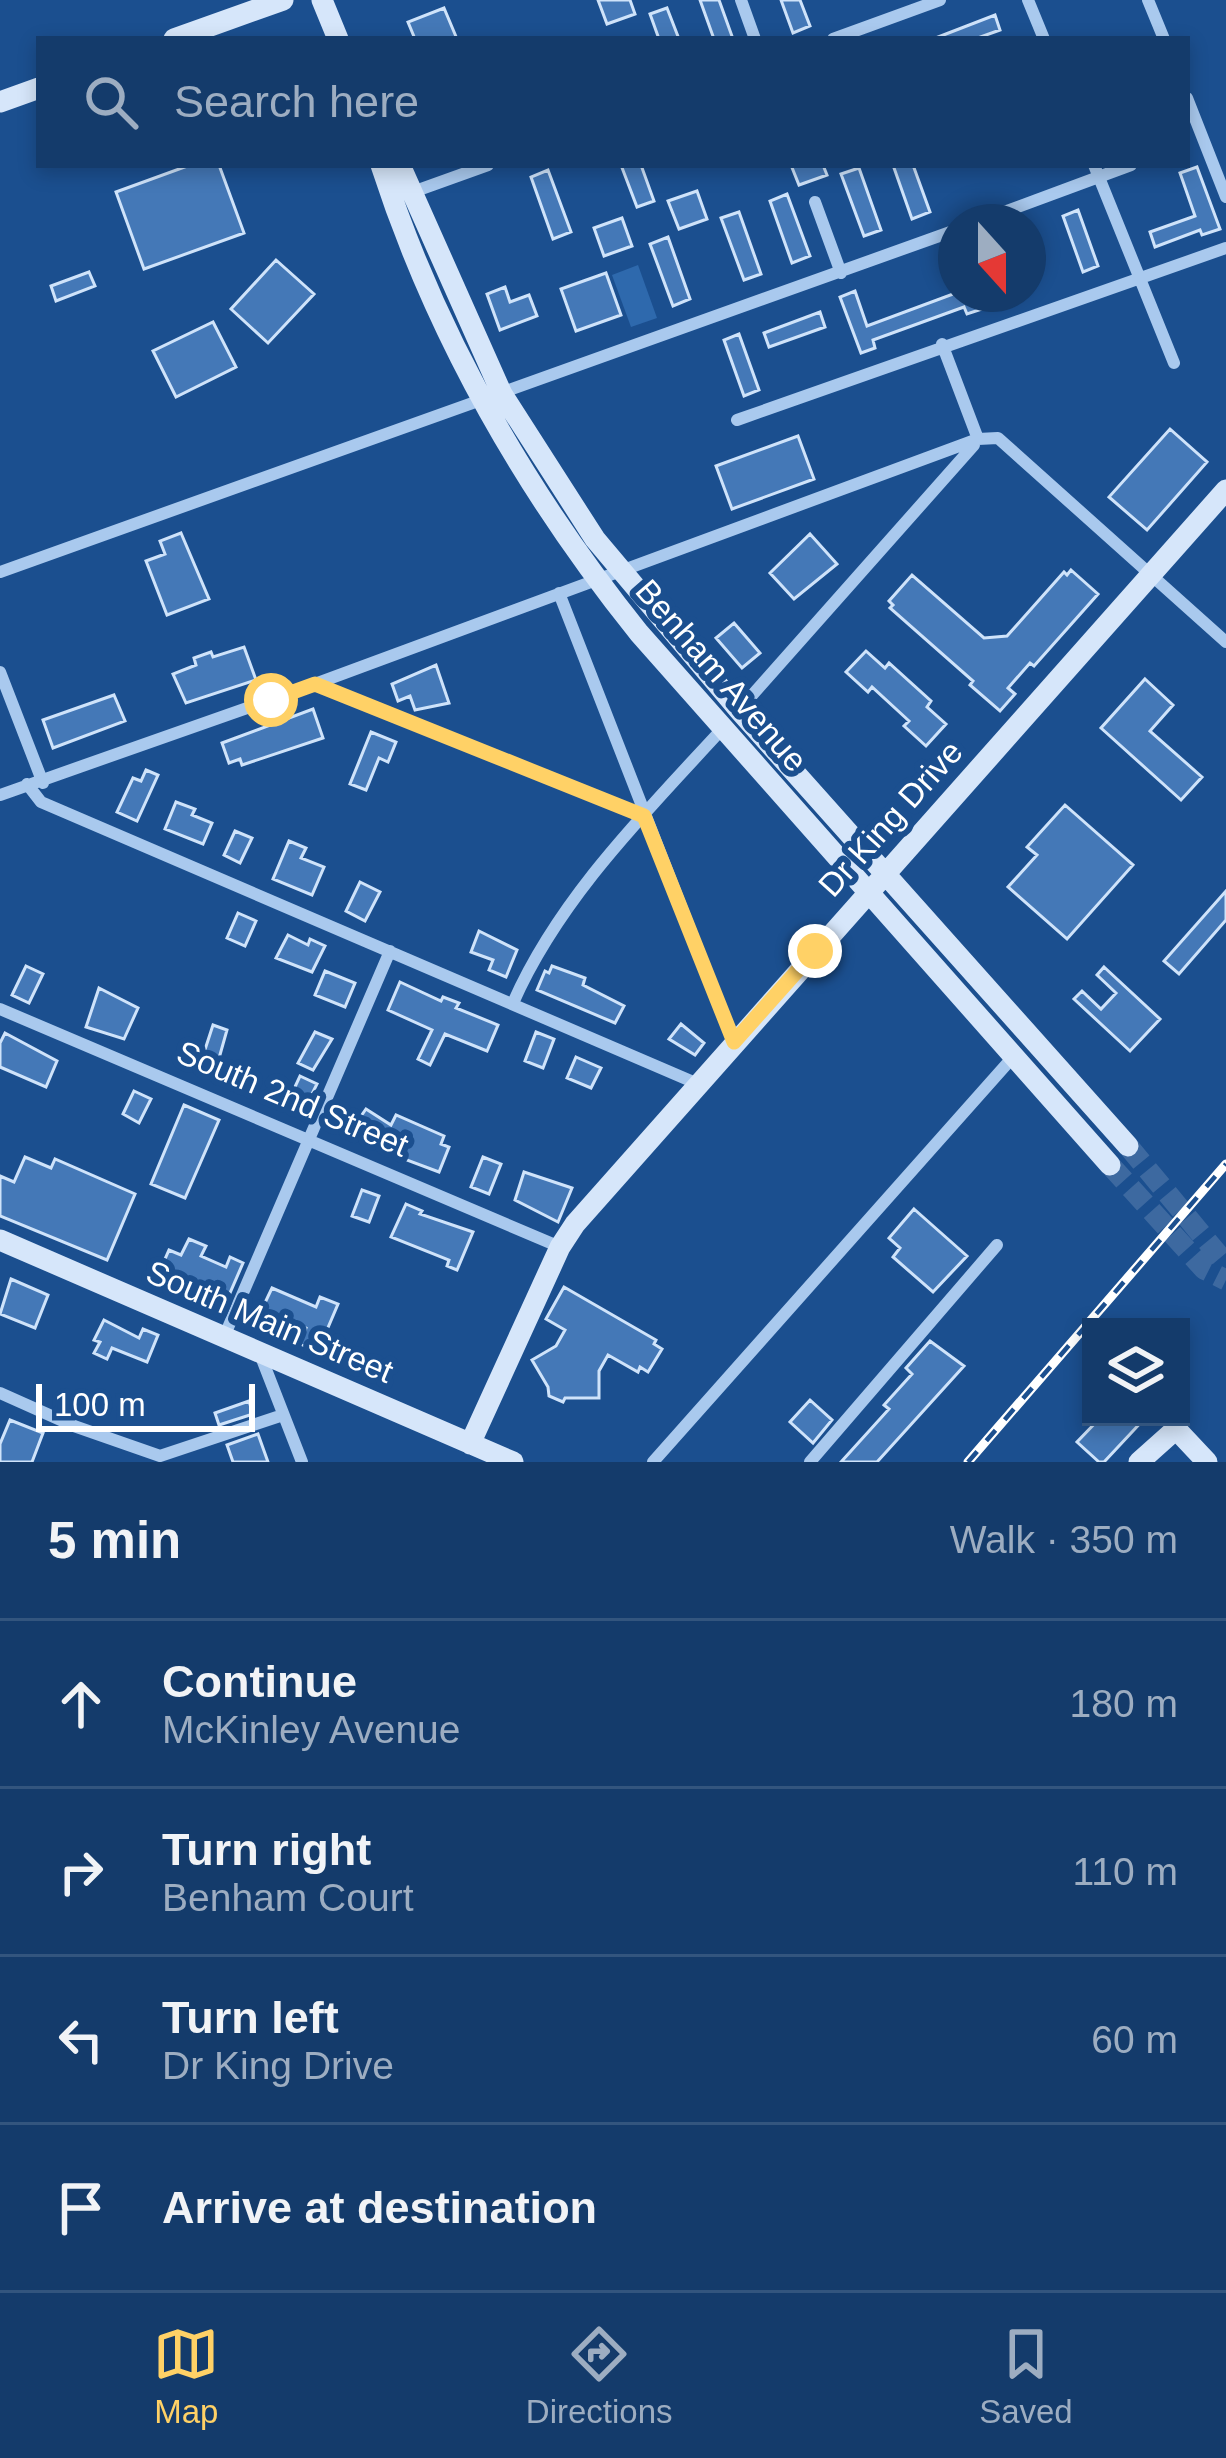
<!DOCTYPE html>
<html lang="en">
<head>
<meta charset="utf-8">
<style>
  :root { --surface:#143b6b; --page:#1d4271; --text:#f1f3f6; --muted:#9dadc1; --line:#33557e; --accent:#ffd166 }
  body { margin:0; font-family:Helvetica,sans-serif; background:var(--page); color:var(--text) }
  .controls { position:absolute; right:36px; bottom:36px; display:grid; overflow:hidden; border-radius:0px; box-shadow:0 6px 18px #0003 }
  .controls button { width:108px; height:108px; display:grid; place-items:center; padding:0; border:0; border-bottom:3px solid var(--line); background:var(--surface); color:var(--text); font:60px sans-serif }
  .compass { position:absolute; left:938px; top:204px; width:108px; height:108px; border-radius:50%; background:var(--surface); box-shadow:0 6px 18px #0003; rotate:159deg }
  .scale { position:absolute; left:36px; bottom:30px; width:219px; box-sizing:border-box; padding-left:12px; border:6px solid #fff; border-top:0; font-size:33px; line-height:42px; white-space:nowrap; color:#fff; -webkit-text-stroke:9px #1b4f8f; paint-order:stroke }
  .stop { position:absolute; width:36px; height:36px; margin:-27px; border:9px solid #ffd166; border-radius:50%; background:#fff }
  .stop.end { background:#ffd166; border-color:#fff; box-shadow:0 3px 12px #0008 }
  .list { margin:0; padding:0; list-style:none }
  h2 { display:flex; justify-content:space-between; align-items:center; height:156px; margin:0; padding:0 48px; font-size:51px }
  h2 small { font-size:39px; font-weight:400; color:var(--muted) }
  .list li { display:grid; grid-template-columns:78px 1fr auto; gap:36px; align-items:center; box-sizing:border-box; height:168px; padding:0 48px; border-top:3px solid var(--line) }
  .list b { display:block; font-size:45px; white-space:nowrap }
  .list p { margin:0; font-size:39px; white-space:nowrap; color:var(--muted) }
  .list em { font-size:39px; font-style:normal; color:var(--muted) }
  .icon { flex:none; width:66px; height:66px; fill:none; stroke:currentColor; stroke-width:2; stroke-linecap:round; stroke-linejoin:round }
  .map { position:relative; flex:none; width:1226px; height:1462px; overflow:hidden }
  .search { position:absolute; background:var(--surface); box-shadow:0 6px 18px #0003; left:36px; right:36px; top:36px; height:132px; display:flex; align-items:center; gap:30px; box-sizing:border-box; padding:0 42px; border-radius:0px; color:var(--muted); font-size:45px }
  .sheet { height:828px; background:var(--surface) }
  nav { display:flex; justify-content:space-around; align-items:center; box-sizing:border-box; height:168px; border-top:3px solid var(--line); background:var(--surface); font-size:33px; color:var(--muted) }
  nav a { display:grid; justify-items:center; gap:6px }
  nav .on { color:var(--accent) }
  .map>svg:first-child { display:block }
  .green { fill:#2e69ad }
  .building { fill:#4478b7; stroke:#cfe3fa; stroke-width:3 }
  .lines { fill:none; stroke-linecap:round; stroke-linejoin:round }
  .secondary-tunnel { stroke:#3d69a0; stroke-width:21; stroke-dasharray:21 10; stroke-linecap:butt }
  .street { stroke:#a9c9ee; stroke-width:12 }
  .secondary { stroke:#d6e6fa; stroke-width:21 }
  .rail-casing { stroke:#fff; stroke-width:9 }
  .rail { stroke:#1b4f8f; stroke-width:4.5; stroke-dasharray:14; stroke-linecap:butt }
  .route { stroke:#ffd166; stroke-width:15 }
  .labels { text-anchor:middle; stroke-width:12; stroke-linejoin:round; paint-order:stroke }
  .street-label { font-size:33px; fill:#fff; stroke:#1b4f8f }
</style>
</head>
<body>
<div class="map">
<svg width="1226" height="1462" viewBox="0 0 1226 1462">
  <rect width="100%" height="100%" fill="#1b4f8f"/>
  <path class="green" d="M 638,265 L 657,318 L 631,327 L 612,275 Z"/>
  <path class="building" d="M 598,0 L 630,0 L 635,14 L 607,24 Z
    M 700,0 L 719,0 L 733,39 L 714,39 Z
    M 781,0 L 800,0 L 810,26 L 793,33 Z
    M 444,8 L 457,39 L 415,39 L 408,22 Z
    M 667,8 L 679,39 L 659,39 L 650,14 Z
    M 995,15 L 1000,30 L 975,39 L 933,39 Z
    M 190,165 L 219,165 L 244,233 L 144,269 L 116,192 Z
    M 621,165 L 641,165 L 654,201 L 637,207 Z
    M 791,165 L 823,165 L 827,175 L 799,185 Z
    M 893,165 L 913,165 L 930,212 L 912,219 Z
    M 1197,167 L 1220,229 L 1202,235 L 1200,230 L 1155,247 L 1150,232 L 1195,216 L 1180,173 Z
    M 859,168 L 881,230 L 864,236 L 841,174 Z
    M 548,170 L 571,232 L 553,239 L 531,177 Z
    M 697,191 L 707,219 L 679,229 L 668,201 Z
    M 787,194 L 810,256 L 792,263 L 770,201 Z
    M 1078,210 L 1098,266 L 1083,272 L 1063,216 Z
    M 739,212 L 761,274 L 744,280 L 721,218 Z
    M 622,218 L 632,246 L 604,256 L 594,228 Z
    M 668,237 L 690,299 L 673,306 L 650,244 Z
    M 276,260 L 314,294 L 268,343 L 231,309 Z
    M 89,272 L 95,286 L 56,301 L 51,286 Z
    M 606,273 L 621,315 L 576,331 L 561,289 Z
    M 505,287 L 510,302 L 529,295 L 537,316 L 500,330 L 487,294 Z
    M 855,291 L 867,326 L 953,294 L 977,294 L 982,309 L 967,314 L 964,307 L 873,340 L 875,348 L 861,353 L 840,297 Z
    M 820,312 L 825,327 L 769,347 L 764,333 Z
    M 213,322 L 236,367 L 176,397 L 153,351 Z
    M 739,334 L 759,390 L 744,396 L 724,340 Z
    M 1170,429 L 1207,462 L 1147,530 L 1109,497 Z
    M 798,436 L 814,479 L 732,509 L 716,466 Z
    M 181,533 L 209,599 L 167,615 L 146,561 L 165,554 L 160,541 Z
    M 810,534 L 837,564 L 794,599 L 770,573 Z
    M 1071,570 L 1098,594 L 1034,666 L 1030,663 L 1008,688 L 1015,694 L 1000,711 L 970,685 L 973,681 L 890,608 L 893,605 L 889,601 L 912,575 L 984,638 L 1007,636 L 1064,572 L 1067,575 Z
    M 734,623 L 760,653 L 742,668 L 716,638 Z
    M 244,647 L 256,680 L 186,703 L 173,674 L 196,665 L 194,658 L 211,652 L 213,657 Z
    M 866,651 L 885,668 L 889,663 L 931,701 L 927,707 L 946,724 L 926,746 L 904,726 L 909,721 L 872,687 L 868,692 L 846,672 Z
    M 436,665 L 449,703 L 415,710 L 410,696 L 398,701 L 392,684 Z
    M 1145,679 L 1173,705 L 1150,731 L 1202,777 L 1181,800 L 1101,728 Z
    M 114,695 L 125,721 L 53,748 L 43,720 Z
    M 313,709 L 323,738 L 242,765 L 240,759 L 229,763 L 222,743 Z
    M 371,732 L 396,742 L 388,762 L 379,758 L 366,790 L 350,784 Z
    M 146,770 L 158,775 L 137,821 L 117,812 L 133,778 L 141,781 Z
    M 176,802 L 195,809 L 192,815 L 212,823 L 203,844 L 165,829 Z
    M 1065,805 L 1133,865 L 1067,939 L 1008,887 L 1037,855 L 1027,847 Z
    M 235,831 L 252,838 L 240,863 L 224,855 Z
    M 289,841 L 306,848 L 301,858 L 324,867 L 312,895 L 273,879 Z
    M 360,882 L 380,892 L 365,921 L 346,911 Z
    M 1226,891 L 1226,920 L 1179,974 L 1164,961 Z
    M 238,913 L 256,921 L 245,946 L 227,938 Z
    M 479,931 L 517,950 L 506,977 L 489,970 L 493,960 L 471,952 Z
    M 288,935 L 308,945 L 310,939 L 325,946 L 312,972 L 276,958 Z
    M 26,966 L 43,974 L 29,1003 L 12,995 Z
    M 552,966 L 585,978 L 583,985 L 624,1006 L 615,1023 L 537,990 L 545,971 L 549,973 Z
    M 1104,967 L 1160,1019 L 1130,1051 L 1074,999 L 1082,991 L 1101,1009 L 1116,993 L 1097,975 Z
    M 325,971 L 355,983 L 345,1007 L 315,995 Z
    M 400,982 L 441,1001 L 443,997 L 459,1003 L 456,1008 L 498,1025 L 487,1051 L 445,1034 L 430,1065 L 418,1059 L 432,1030 L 388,1010 Z
    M 99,988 L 138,1008 L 124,1039 L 86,1027 Z
    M 681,1024 L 704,1043 L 695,1055 L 669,1039 Z
    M 213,1025 L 227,1030 L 214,1076 L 198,1071 Z
    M 315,1032 L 332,1039 L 313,1070 L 298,1063 Z
    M 536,1032 L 554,1039 L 543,1068 L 525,1061 Z
    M 5,1033 L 57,1061 L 46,1087 L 0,1067 L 0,1043 Z
    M 576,1057 L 601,1068 L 591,1088 L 567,1078 Z
    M 300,1076 L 317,1084 L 303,1112 L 287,1104 Z
    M 134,1091 L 151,1099 L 139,1123 L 123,1114 Z
    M 184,1105 L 219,1120 L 185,1198 L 151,1184 Z
    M 366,1109 L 391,1125 L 396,1115 L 444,1136 L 441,1144 L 449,1147 L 439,1172 L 404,1159 L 352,1129 Z
    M 25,1157 L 51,1168 L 55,1159 L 135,1194 L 107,1260 L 0,1216 L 0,1176 L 14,1182 Z
    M 483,1157 L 501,1164 L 489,1194 L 471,1187 Z
    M 524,1172 L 572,1188 L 558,1222 L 515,1200 Z
    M 362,1190 L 379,1196 L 369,1222 L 352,1216 Z
    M 406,1204 L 422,1211 L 420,1214 L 473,1232 L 457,1270 L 447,1266 L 449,1260 L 391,1237 Z
    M 914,1209 L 967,1256 L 933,1292 L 893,1257 L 900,1248 L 889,1238 Z
    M 189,1239 L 206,1246 L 201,1256 L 226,1267 L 230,1257 L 243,1263 L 223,1309 L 154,1284 L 169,1250 L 181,1255 Z
    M 11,1279 L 48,1295 L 35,1328 L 0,1314 Z
    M 564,1287 L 656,1340 L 654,1344 L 662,1349 L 648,1372 L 640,1367 L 638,1372 L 608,1355 L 599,1371 L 599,1398 L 565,1398 L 563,1402 L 549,1396 L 548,1387 L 532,1360 L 556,1346 L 565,1330 L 546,1319 Z
    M 272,1288 L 316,1307 L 320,1297 L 338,1304 L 318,1351 L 300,1344 L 306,1328 L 262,1309 Z
    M 104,1320 L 139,1338 L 143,1329 L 158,1335 L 147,1362 L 112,1348 L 107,1359 L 94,1353 L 100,1342 L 94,1340 Z
    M 930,1341 L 964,1366 L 877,1462 L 841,1462 L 889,1409 L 884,1405 L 912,1374 L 906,1368 Z
    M 810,1400 L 832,1420 L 813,1443 L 790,1422 Z
    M 249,1401 L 253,1414 L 219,1425 L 215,1413 Z
    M 1101,1417 L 1146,1417 L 1104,1462 L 1099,1462 L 1077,1442 Z
    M 10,1420 L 43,1433 L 32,1462 L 0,1462 L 0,1444 Z
    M 258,1434 L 268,1462 L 233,1462 L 227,1445 Z"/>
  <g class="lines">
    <path class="secondary-tunnel" d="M 1128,1146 L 1226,1264
      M 1110,1165 L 1204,1269 L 1226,1280"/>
    <path class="street" d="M 741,0 L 755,39
      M 1028,0 L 1044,39
      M 1148,0 L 1164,39
      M 833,39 L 940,0
      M 1187,98 L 1226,197
      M 1094,165 L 1174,363
      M 410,193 L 488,165
      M 815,202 L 841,273
      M 977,222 L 1131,165
      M 942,344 L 978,439 L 998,438 L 1226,642
      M 737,420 L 1226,248
      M 0,572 L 956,230
      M 559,593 L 734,1042
      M 0,672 L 43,783
      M 315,684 L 644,816
      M 739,710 L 974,445
      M 27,784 L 41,802 L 698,1084
      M 0,795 L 315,684 L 978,439
      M 513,1003 C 559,898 646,812 723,728
      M 0,1009 L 560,1247
      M 224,1337 L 390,951
      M 260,1354 L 302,1462
      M 0,1393 L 74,1426 L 160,1456 L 283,1415
      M 653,1462 L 1013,1057
      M 810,1462 L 997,1245"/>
    <path class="secondary" d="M 322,0 L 338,39
      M 174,39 L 283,0
      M 0,102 L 39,88
      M 381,165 C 437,338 525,491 639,633 L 1110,1165
      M 400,165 L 502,394 L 595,539 L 739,710 L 1128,1146
      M 0,1240 L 513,1462
      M 470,1444 L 560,1247 L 575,1224 L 1226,490
      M 1139,1462 L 1176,1429 L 1207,1462"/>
    <defs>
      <path id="rail" d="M 968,1462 L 1226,1164"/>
    </defs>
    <use href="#rail" class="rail-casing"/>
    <use href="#rail" class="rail"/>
  </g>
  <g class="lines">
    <path class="route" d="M 271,700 L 315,684 L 644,816 L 734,1042 L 815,951"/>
  </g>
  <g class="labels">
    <g class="street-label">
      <text transform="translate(722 675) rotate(49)" y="12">Benham Avenue</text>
      <text transform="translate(890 818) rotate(-48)" y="12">Dr King Drive</text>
      <text transform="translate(293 1098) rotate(23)" y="12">South 2nd Street</text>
      <text transform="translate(270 1321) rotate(23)" y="12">South Main Street</text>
    </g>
  </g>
</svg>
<div class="controls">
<button><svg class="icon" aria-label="layers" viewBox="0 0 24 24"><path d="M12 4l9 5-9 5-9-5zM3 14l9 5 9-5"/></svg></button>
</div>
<svg class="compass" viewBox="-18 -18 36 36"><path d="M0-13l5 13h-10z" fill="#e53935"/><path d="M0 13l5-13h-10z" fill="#9dadc1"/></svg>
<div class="scale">100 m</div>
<div class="stop" style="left:271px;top:700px"></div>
<div class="stop end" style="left:815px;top:951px"></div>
<div class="search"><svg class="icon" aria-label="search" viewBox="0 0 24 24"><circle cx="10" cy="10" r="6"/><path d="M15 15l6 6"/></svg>Search here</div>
</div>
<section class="sheet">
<h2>5 min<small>Walk · 350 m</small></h2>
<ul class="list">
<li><svg class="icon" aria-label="ahead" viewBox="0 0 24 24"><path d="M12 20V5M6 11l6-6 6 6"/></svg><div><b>Continue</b><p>McKinley Avenue</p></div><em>180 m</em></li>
<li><svg class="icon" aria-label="right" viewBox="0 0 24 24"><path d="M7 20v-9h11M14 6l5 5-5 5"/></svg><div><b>Turn right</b><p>Benham Court</p></div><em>110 m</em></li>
<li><svg class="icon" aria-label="left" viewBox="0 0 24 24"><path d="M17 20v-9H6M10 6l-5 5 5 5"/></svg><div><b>Turn left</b><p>Dr King Drive</p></div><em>60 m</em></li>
<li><svg class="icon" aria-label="arrive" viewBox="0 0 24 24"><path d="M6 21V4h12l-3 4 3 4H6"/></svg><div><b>Arrive at destination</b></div></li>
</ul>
</section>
<nav>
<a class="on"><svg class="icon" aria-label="map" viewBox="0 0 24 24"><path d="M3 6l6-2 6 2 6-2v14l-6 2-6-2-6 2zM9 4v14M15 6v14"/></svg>Map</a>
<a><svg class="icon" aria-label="directions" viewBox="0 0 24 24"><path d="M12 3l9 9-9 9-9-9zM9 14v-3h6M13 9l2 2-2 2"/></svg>Directions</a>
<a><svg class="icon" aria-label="saved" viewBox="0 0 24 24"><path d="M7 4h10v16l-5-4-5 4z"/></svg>Saved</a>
</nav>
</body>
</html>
